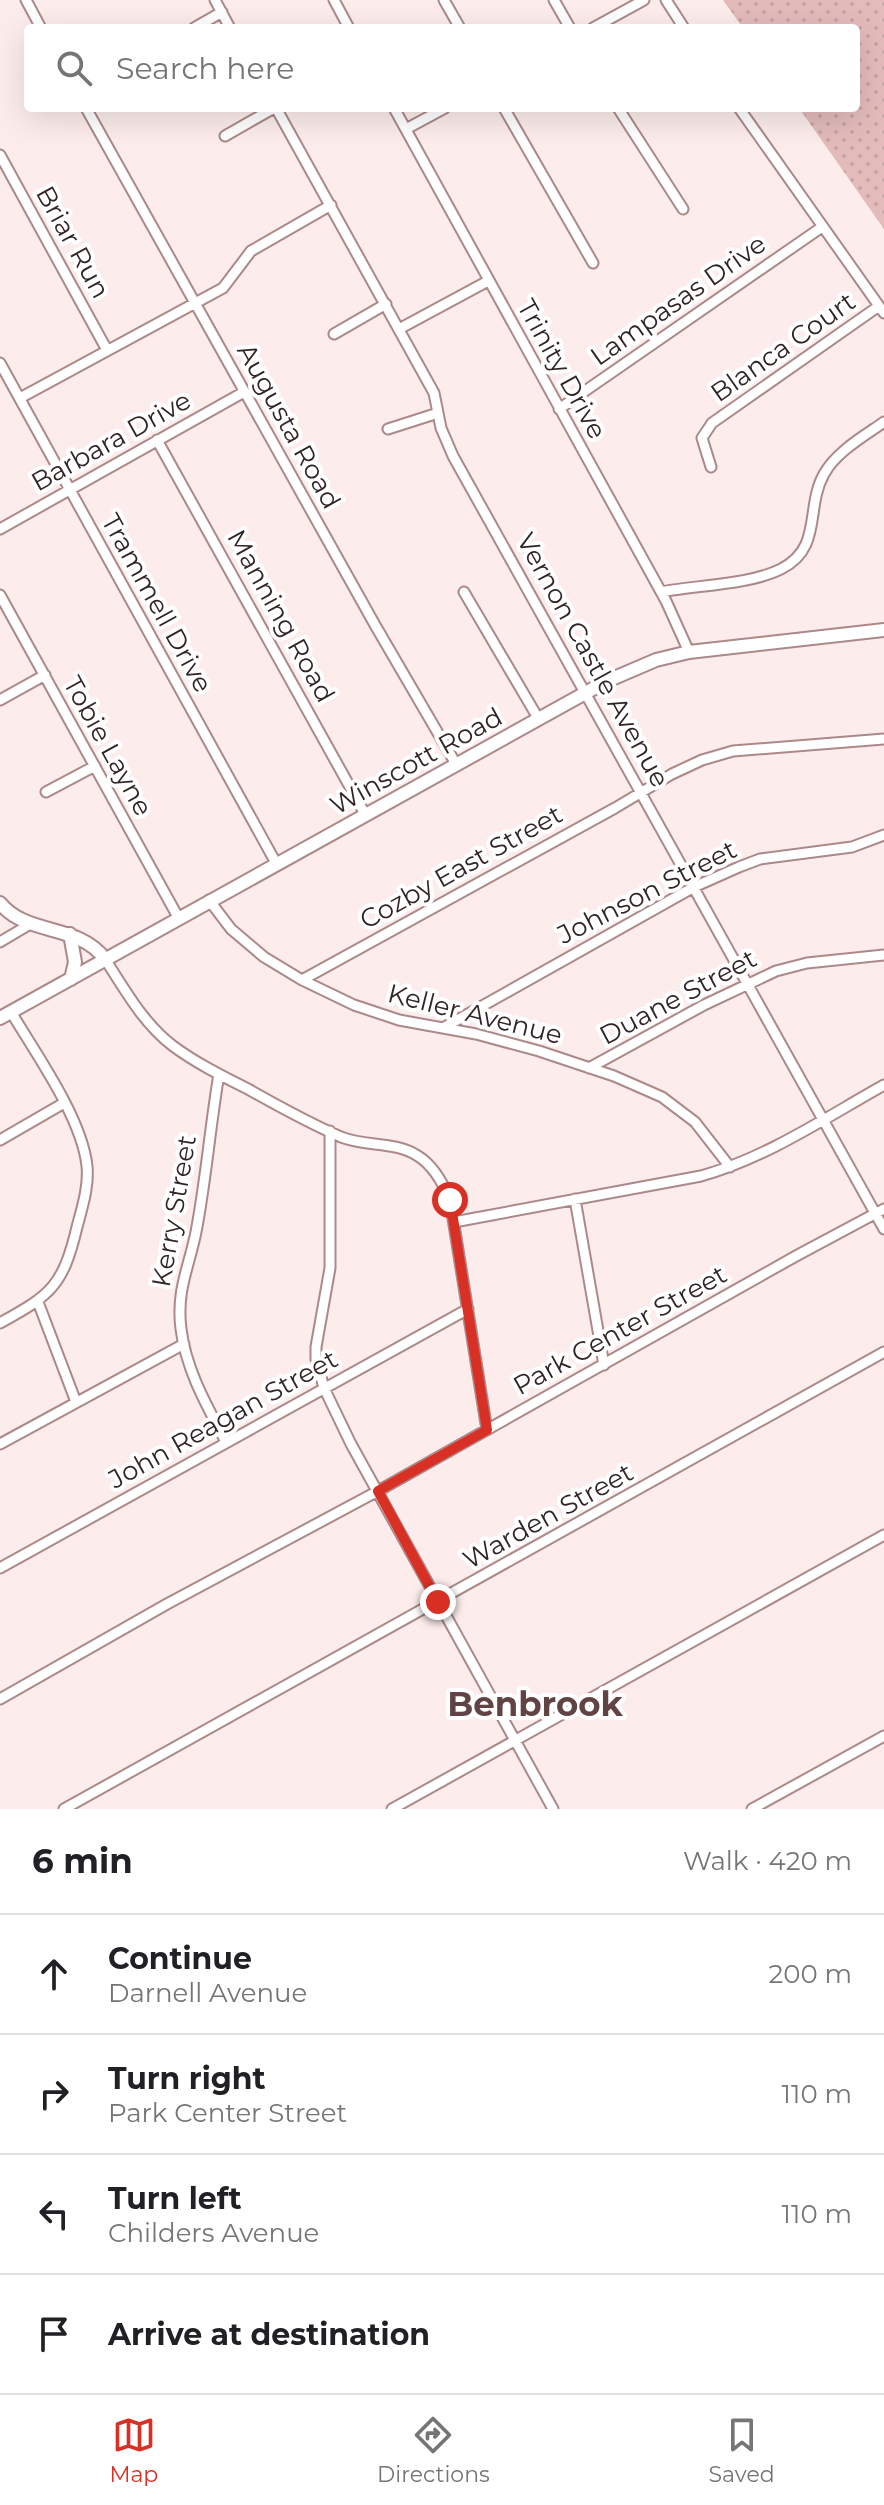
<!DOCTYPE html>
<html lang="en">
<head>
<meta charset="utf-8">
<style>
  :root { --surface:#fff; --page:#f6f6f6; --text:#202124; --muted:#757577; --line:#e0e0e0; --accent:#d93025 }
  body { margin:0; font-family:Montserrat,sans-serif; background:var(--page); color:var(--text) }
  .stop { position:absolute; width:24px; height:24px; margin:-18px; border:6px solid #d93025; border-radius:50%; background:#fff }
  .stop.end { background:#d93025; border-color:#fff; box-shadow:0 2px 8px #0008 }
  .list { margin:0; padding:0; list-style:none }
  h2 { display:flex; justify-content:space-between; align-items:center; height:104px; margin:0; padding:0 32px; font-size:34px }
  h2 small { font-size:26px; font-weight:400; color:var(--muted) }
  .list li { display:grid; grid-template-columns:52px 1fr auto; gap:24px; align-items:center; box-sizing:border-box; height:120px; padding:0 32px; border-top:2px solid var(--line) }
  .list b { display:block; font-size:30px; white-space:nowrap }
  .list p { margin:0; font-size:26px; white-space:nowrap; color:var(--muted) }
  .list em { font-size:26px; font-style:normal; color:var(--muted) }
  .icon { flex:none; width:44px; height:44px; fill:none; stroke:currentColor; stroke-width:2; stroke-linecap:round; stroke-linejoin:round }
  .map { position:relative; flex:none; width:884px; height:1809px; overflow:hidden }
  .search { position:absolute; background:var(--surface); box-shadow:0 8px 32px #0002; left:24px; right:24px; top:24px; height:88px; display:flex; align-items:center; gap:20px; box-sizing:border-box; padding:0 28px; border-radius:8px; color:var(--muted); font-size:30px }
  .sheet { height:584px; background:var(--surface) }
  nav { display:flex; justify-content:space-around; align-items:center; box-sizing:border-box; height:112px; border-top:2px solid var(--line); background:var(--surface); font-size:22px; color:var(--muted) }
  nav a { display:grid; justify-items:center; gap:4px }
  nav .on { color:var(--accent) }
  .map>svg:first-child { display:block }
  .grass { fill:url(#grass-dots) }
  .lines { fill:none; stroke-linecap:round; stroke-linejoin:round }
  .street-casing { stroke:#ac8989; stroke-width:13 }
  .secondary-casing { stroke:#ac8989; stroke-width:16 }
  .street { stroke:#fff; stroke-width:9 }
  .secondary { stroke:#fff; stroke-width:12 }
  .route { stroke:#d93025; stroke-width:10 }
  .labels { text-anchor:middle; stroke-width:8; stroke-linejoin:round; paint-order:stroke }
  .street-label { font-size:26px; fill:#322324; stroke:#fff }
  .district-label { font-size:34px; font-weight:bold; fill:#624344; stroke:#fff }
</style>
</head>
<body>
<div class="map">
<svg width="884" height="1809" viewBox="0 0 884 1809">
  <defs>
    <pattern id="grass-dots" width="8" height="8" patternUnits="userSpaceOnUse" patternTransform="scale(2)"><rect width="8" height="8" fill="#e3bbbb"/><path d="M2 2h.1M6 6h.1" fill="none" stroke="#c3a0a1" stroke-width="1.8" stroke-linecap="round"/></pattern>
  </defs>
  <rect width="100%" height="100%" fill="#fcecec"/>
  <path class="grass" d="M 723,0 L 884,0 L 884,229 L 799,108 L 856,108 L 856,28 L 743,28 Z"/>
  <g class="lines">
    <defs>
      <path id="street" d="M 26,0 L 41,28
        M 215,0 L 230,28
        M 334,0 L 349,28
        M 444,0 L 460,28
        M 554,0 L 570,28
        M 666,0 L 684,28
        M 194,28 L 222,12
        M 593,28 L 644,0
        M 86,108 L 375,625 L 456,764
        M 276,108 L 434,393 L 441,428 L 453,456 L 884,1229
        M 394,108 L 666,601 L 689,652
        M 504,108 L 593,263
        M 618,108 L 683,209
        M 739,108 L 884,313
        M 406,129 L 445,108
        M 225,136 L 274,108
        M 0,155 L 107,350
        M 399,329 L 488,281
        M 334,334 L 386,304
        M 0,363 L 276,863
        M 20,398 L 223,288 L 251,251 L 331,205
        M 559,409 L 822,227
        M 388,429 L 438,413
        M 157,440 L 365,814
        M 711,467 L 702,438 L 712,423 L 879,306
        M 0,529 L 244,392
        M 464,592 L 538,718
        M 661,592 C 697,585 749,585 781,569 C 823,548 805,508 824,474 C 836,452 864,436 884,422
        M 0,595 L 178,917
        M 0,700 L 45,675
        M 46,792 L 95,766
        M 209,900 L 231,929 L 264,957 L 302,980 L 354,1005 L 399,1020 L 476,1034 L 539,1051 L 614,1076 L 662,1097 L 695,1122 L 730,1167
        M 0,942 L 32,923
        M 105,959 C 125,990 143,1023 173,1046 C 196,1063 222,1076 248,1089 C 278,1106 309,1123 341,1137 C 366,1147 395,1141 418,1156 C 434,1166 443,1183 450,1200 L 487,1430
        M 302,980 L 615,808 L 672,774 L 702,760 L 733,751 L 884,739
        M 443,1028 L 694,887 L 739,867 L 760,859 L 852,847 L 884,835
        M 589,1068 L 704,1005 L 776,971 L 807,963 L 884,955
        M 219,1074 C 210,1127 206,1180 196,1232 C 189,1267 176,1291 181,1329 C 186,1370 207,1406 226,1442
        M 330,1131 L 330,1268 L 316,1347 L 316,1359 L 324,1388 L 351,1444 L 553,1809
        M 0,1140 L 64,1103
        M 575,1199 L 604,1365
        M 454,1222 L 701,1176 C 766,1158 825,1118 884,1085
        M 38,1302 L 76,1402
        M 0,1323 C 51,1295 63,1286 77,1227 C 82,1208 89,1187 87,1166 C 82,1118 36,1054 11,1012
        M 0,1444 L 184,1344
        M 0,1568 L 468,1309
        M 0,1699 L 167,1604 L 378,1491 L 796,1256 L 884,1209
        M 64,1809 L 884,1352
        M 392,1809 L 884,1535
        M 752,1809 L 884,1736"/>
      <path id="secondary" d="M 0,903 C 26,936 78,923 105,959
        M 70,934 L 75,962 L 71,979
        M 0,1018 L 607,681 L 656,660 L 689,652 L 884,630"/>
    </defs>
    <use href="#street" class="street-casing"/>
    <use href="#secondary" class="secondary-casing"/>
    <use href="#street" class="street"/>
    <use href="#secondary" class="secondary"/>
  </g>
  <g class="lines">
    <path class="route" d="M 438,1602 L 378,1491 L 487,1430 L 450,1200"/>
  </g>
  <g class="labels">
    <g class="street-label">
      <text transform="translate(73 242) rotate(61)" y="9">Briar Run</text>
      <text transform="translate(678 300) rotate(-35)" y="9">Lampasas Drive</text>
      <text transform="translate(783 347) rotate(-35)" y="9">Blanca Court</text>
      <text transform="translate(562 369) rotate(61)" y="9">Trinity Drive</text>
      <text transform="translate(289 426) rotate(61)" y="9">Augusta Road</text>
      <text transform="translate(111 441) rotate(-29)" y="9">Barbara Drive</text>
      <text transform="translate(157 603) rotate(61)" y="9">Trammell Drive</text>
      <text transform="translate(281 616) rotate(61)" y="9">Manning Road</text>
      <text transform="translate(593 660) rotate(61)" y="9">Vernon Castle Avenue</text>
      <text transform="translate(108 746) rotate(61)" y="9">Tobie Layne</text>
      <text transform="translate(416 761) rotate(-29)" y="9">Winscott Road</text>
      <text transform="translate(461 867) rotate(-29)" y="9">Cozby East Street</text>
      <text transform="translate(647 892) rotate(-27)" y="9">Johnson Street</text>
      <text transform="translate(678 997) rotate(-28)" y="9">Duane Street</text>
      <text transform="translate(475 1014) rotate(14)" y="9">Keller Avenue</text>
      <text transform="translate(174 1211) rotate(-80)" y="9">Kerry Street</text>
      <text transform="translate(620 1330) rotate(-29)" y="9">Park Center Street</text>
      <text transform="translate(223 1419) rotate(-29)" y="9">John Reagan Street</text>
      <text transform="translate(548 1516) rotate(-29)" y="9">Warden Street</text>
    </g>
    <g class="district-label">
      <text x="535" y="1716">Benbrook</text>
    </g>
  </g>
</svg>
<div class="stop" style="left:450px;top:1200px"></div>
<div class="stop end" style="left:438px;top:1602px"></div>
<div class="search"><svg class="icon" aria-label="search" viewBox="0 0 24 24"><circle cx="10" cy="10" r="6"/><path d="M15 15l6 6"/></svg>Search here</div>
</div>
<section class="sheet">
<h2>6 min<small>Walk · 420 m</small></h2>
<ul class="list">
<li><svg class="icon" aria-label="ahead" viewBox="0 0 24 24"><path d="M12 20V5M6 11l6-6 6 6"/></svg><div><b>Continue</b><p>Darnell Avenue</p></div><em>200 m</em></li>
<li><svg class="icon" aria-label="right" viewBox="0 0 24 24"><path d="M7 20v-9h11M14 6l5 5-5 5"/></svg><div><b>Turn right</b><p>Park Center Street</p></div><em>110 m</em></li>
<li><svg class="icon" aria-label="left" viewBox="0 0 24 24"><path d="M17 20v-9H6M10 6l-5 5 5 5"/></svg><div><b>Turn left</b><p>Childers Avenue</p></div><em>110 m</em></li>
<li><svg class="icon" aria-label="arrive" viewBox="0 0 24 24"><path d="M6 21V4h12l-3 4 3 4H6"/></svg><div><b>Arrive at destination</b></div></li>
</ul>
</section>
<nav>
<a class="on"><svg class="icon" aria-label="map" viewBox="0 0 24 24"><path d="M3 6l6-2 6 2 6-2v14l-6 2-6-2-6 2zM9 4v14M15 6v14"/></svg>Map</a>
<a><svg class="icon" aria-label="directions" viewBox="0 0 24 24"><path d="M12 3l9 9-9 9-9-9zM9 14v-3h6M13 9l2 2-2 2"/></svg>Directions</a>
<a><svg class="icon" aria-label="saved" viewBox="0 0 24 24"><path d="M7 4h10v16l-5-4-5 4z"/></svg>Saved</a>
</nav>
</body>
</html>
